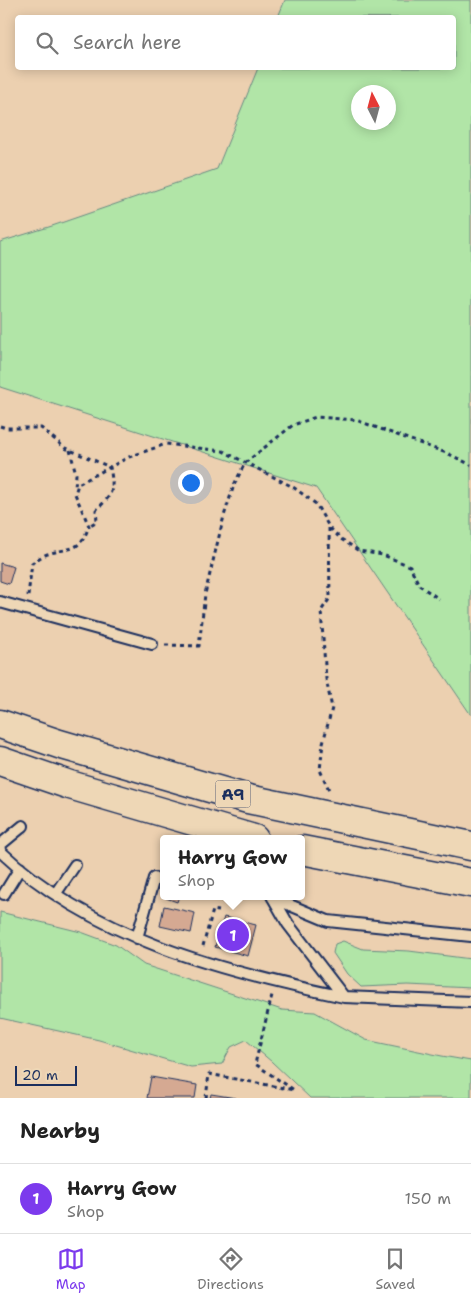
<!DOCTYPE html>
<html lang="en">
<head>
<meta charset="utf-8">
<style>
  :root { --surface:#fff; --page:#f2f2f2; --text:#222; --muted:#767676; --line:#e0e0e0; --accent:#7c3aed }
  body { margin:0; font-family:"Shantell Sans",sans-serif; background:var(--page); color:var(--text) }
  .compass { position:absolute; left:351px; top:85px; width:45px; height:45px; border-radius:50%; background:var(--surface); box-shadow:0 2px 12px #0003; rotate:354deg }
  .scale { position:absolute; left:15px; bottom:12px; width:62px; box-sizing:border-box; padding-left:5px; border:2px solid #1b2f5e; border-top:0; font-size:14px; line-height:18px; white-space:nowrap; color:#1b2f5e; -webkit-text-stroke:4px #eed7b6; paint-order:stroke }
  .you { position:absolute; left:190px; top:482px; width:18px; height:18px; margin:-12px; border:4px solid #fff; border-radius:50%; background:#1a73e8; box-shadow:0 0 0 8px #1a73e833 }
  .badge { display:grid; place-items:center; width:32px; height:32px; border-radius:50%; background:var(--accent); color:#fff; font-size:16px; font-weight:700 }
  .pin { position:absolute; translate:-50% -50%; border:2px solid #fff; box-shadow:0 1px 5px #0006 }
  .popup { position:absolute; left:160px; top:835px; width:145px; height:65px; box-sizing:border-box; display:grid; place-content:center; border-radius:5px; background:var(--surface); filter:drop-shadow(0 1px 4px #0005); font-size:16px; white-space:nowrap; color:var(--muted) }
  .popup b { font-size:19px; color:var(--text) }
  .popup::after { content:''; position:absolute; left:50%; top:100%; margin-left:-10px; border:10px solid transparent; border-top-color:var(--surface) }
  .list { margin:0; padding:0; list-style:none }
  h2 { display:flex; justify-content:space-between; align-items:center; height:65px; margin:0; padding:0 20px; font-size:21px }
  h2 small { font-size:16px; font-weight:400; color:var(--muted) }
  .list li { display:grid; grid-template-columns:32px 1fr auto; gap:15px; align-items:center; box-sizing:border-box; height:70px; padding:0 20px; border-top:1px solid var(--line) }
  .list b { display:block; font-size:19px; white-space:nowrap }
  .list p { margin:0; font-size:16px; white-space:nowrap; color:var(--muted) }
  .list em { font-size:16px; font-style:normal; color:var(--muted) }
  .icon { flex:none; width:28px; height:28px; fill:none; stroke:currentColor; stroke-width:2; stroke-linecap:round; stroke-linejoin:round }
  .map { position:relative; flex:none; width:471px; height:1098px; overflow:hidden }
  .search { position:absolute; background:var(--surface); box-shadow:0 2px 12px #0003; left:15px; right:15px; top:15px; height:55px; display:flex; align-items:center; gap:12px; box-sizing:border-box; padding:0 18px; border-radius:5px; color:var(--muted); font-size:19px }
  .sheet { height:135px; background:var(--surface) }
  nav { display:flex; justify-content:space-around; align-items:center; box-sizing:border-box; height:70px; border-top:1px solid var(--line); background:var(--surface); font-size:14px; color:var(--muted) }
  nav a { display:grid; justify-items:center; gap:2px }
  nav .on { color:var(--accent) }
  .map>svg:first-child { display:block }
  .green { fill:#b1e5a7; stroke:#668a82; fill-rule:evenodd }
  .building { fill:#d5a992; stroke:#1b2f5e }
  .lines { fill:none; stroke-linecap:round; stroke-linejoin:round }
  .service-casing { stroke:#1b2f5e; stroke-width:14 }
  .trunk-casing { stroke:#1b2f5e; stroke-width:31 }
  .path { stroke:#1b2f5e; stroke-width:3; stroke-dasharray:4 4; stroke-linecap:butt }
  .service { stroke:#eed7b6; stroke-width:10 }
  .trunk { stroke:#eed7b6; stroke-width:28 }
  .labels { text-anchor:middle; stroke-width:5; stroke-linejoin:round; paint-order:stroke }
  .shield { fill:#eed7b6; stroke:#5a6178; stroke-width:1 }
  .shield-label { font-size:16px; font-weight:bold; fill:#1b2f5e }
</style>
</head>
<body>
<div class="map">
<svg width="471" height="1098" viewBox="0 0 471 1098">
  <rect width="100%" height="100%" fill="#ecd0b0"/>
  <filter id="ink" filterUnits="userSpaceOnUse"><feTurbulence type="fractalNoise" baseFrequency=".02" numOctaves="2"/><feDisplacementMap in="SourceGraphic" scale="10" xChannelSelector="R" yChannelSelector="G"/><feConvolveMatrix kernelMatrix="1 2 1 2 8 2 1 2 1" color-interpolation-filters="sRGB"/></filter>
  <g filter="url(#ink)">
    <path class="green" d="M 285,0 L 471,0 L 471,715 L 316,488 L 0,387 L 0,242 L 52,226 L 217,169 L 258,68 L 454,68 L 454,18 L 278,17 ZM 358,92 L 388,92 L 388,122 L 358,122 Z
      M 0,912 L 81,932 L 116,945 L 144,965 L 282,1010 L 315,1012 L 366,1040 L 442,1056 L 471,1061 L 471,1098 L 310,1098 L 272,1062 L 246,1040 L 231,1047 L 222,1064 L 191,1067 L 99,1040 L 0,1018 Z
      M 343,941 L 363,949 L 409,951 L 471,959 L 471,988 L 408,985 L 361,987 L 347,974 L 333,953 L 335,944 Z"/>
    <path class="building" d="M 0,563 L 14,567 L 9,584 L 0,581 Z
      M 167,896 L 179,896 L 177,902 L 166,898 Z
      M 164,906 L 195,913 L 191,933 L 160,926 Z
      M 224,917 L 256,925 L 248,956 L 215,947 Z
      M 151,1077 L 197,1085 L 195,1098 L 147,1098 Z
      M 211,1094 L 236,1098 L 210,1098 Z"/>
    <g class="lines">
      <defs>
        <path id="service" d="M 0,602 L 152,644
          M 0,845 L 23,826
          M 0,851 C 92,938 223,972 344,997
          M 56,893 L 75,865
          M 4,894 L 20,868
          M 272,896 L 288,924 L 344,997 L 471,1002
          M 273,898 L 328,921 L 471,936
          M 137,938 L 154,878"/>
        <path id="trunk" d="M 0,724 L 59,744 L 248,799 L 471,846
          M 0,761 L 70,785 L 254,839
          M 302,850 L 471,883"/>
      </defs>
      <use href="#service" class="service-casing"/>
      <use href="#trunk" class="trunk-casing"/>
      <path class="path" d="M 0,426 L 6,428 L 41,428 L 65,448 L 110,467 C 114,489 114,494 96,510 L 97,521 L 89,526
        M 70,450 L 76,474 L 75,488
        M 329,528 L 330,598 L 321,611 L 326,679 L 332,708 L 323,743 L 320,770 L 330,792
        M 28,596 L 32,563 C 36,560 41,557 45,555 C 69,546 79,555 89,526 L 75,494 L 78,484 L 129,457 L 166,444 L 223,451 L 293,487 L 316,504 L 329,527 L 341,539 L 359,551 L 383,555 L 410,566 L 419,585 L 439,599
        M 165,645 L 199,646 L 205,594 L 224,516 L 234,485 L 245,463 L 293,425 L 316,417 L 356,420 L 449,454 L 471,465
        M 203,946 L 213,910 L 219,911
        M 206,1098 L 209,1074 L 294,1090 L 255,1064 L 272,995"/>
      <use href="#service" class="service"/>
      <use href="#trunk" class="trunk"/>
    </g>
  </g>
  <g class="labels">
    <rect class="shield" x="215.5" y="780.5" width="35" height="27" rx="4"/>
    <g class="shield-label">
      <text x="233" y="800">A9</text>
    </g>
  </g>
</svg>
<svg class="compass" viewBox="-18 -18 36 36"><path d="M0-13l5 13h-10z" fill="#e53935"/><path d="M0 13l5-13h-10z" fill="#767676"/></svg>
<div class="scale">20 m</div>
<div class="you"></div>
<div class="pin badge" style="left:233px;top:935px">1</div>
<div class="popup"><b>Harry Gow</b>Shop</div>
<div class="search"><svg class="icon" aria-label="search" viewBox="0 0 24 24"><circle cx="10" cy="10" r="6"/><path d="M15 15l6 6"/></svg>Search here</div>
</div>
<section class="sheet">
<h2>Nearby<small></small></h2>
<ul class="list">
<li><span class="badge">1</span><div><b>Harry Gow</b><p>Shop</p></div><em>150 m</em></li>
</ul>
</section>
<nav>
<a class="on"><svg class="icon" aria-label="map" viewBox="0 0 24 24"><path d="M3 6l6-2 6 2 6-2v14l-6 2-6-2-6 2zM9 4v14M15 6v14"/></svg>Map</a>
<a><svg class="icon" aria-label="directions" viewBox="0 0 24 24"><path d="M12 3l9 9-9 9-9-9zM9 14v-3h6M13 9l2 2-2 2"/></svg>Directions</a>
<a><svg class="icon" aria-label="saved" viewBox="0 0 24 24"><path d="M7 4h10v16l-5-4-5 4z"/></svg>Saved</a>
</nav>
</body>
</html>
